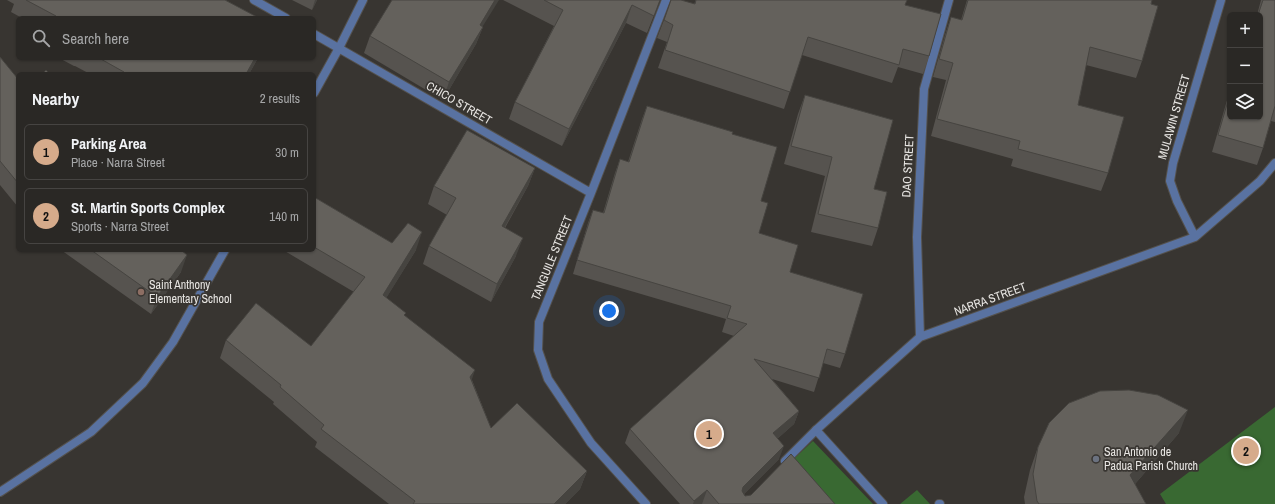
<!DOCTYPE html>
<html lang="en">
<head>
<meta charset="utf-8">
<style>
  :root { --surface:#2a2825; --page:#363432; --text:#f1f3f6; --muted:#a5a6a7; --line:#464442; --accent:#d6ab8b }
  body { margin:0; font-family:"Archivo Narrow",sans-serif; background:var(--page); color:var(--text) }
  .controls { position:absolute; right:12px; top:12px; display:grid; overflow:hidden; border-radius:6px; box-shadow:0 1px 3px #0004 }
  .controls button { width:36px; height:36px; display:grid; place-items:center; padding:0; border:0; border-bottom:1px solid var(--line); background:var(--surface); color:var(--text); font:20px sans-serif }
  .you { position:absolute; left:609px; top:311px; width:14px; height:14px; margin:-10px; border:3px solid #fff; border-radius:50%; background:#1a73e8; box-shadow:0 0 0 6px #1a73e833 }
  .badge { display:grid; place-items:center; width:26px; height:26px; border-radius:50%; background:var(--accent); color:#111; font-size:13px; font-weight:700 }
  .pin { position:absolute; translate:-50% -50%; border:2px solid #fff; box-shadow:0 1px 4px #0006 }
  .list { margin:0; padding:0; list-style:none }
  h2 { display:flex; justify-content:space-between; align-items:center; height:52px; margin:0; padding:0 16px; font-size:17px }
  h2 small { font-size:13px; font-weight:400; color:var(--muted) }
  .list li { display:grid; grid-template-columns:26px 1fr auto; gap:12px; align-items:center; box-sizing:border-box; height:56px; margin:0 8px 8px; padding:0 8px; border:1px solid var(--line); border-radius:6px }
  .list b { display:block; font-size:15px; white-space:nowrap }
  .list p { margin:0; font-size:13px; white-space:nowrap; color:var(--muted) }
  .list em { font-size:13px; font-style:normal; color:var(--muted) }
  .icon { flex:none; width:22px; height:22px; fill:none; stroke:currentColor; stroke-width:2; stroke-linecap:round; stroke-linejoin:round }
  .map { position:relative; flex:none; width:1275px; height:504px; overflow:hidden }
  .search { position:absolute; background:var(--surface); box-shadow:0 1px 3px #0004; left:16px; top:16px; width:300px; height:44px; display:flex; align-items:center; gap:10px; box-sizing:border-box; padding:0 14px; border-radius:6px; color:var(--muted); font-size:15px }
  .panel { position:absolute; background:var(--surface); box-shadow:0 1px 3px #0004; left:16px; top:72px; width:300px; height:180px; border-radius:6px }
  .map>svg:first-child { display:block }
  .green { fill:#396932 }
  .lines { fill:none; stroke-linecap:round; stroke-linejoin:round }
  .service-casing { stroke:#54514d; stroke-width:10 }
  .minor-casing { stroke:#54514d; stroke-width:10 }
  .service { stroke:#5972a1; stroke-width:8 }
  .minor { stroke:#5972a1; stroke-width:8 }
  .wall { fill:#56534f }
  .shaded-wall { fill:#464440 }
  .building { fill:#64615c; stroke:#464440 }
  .education-dot { fill:#8d6e63; stroke:#383531; stroke-width:1.5 }
  .worship-dot { fill:#6b7280; stroke:#383531; stroke-width:1.5 }
  .labels { text-anchor:middle; stroke-width:3.5; stroke-linejoin:round; paint-order:stroke }
  .street-label { font-size:12px; fill:#e8e6e3; stroke:#383531 }
  .poi-label { font-size:12px; fill:#e8e6e3; stroke:#383531; text-anchor:start }
</style>
</head>
<body>
<div class="map">
<svg width="1275" height="504" viewBox="0 0 1275 504">
  <rect width="100%" height="100%" fill="#383531"/>
  <path class="green" d="M 1275,407 L 1275,504 L 1166,504 L 1160,494 Z
    M 813,441 L 873,504 L 745,504 Z
    M 917,490 L 930,504 L 900,504 Z"/>
  <g class="lines">
    <defs>
      <path id="service" d="M 314,93 L 339,48
        M 816,430 L 883,504
        M 0,492 L 91,432 L 143,383 L 173,342 L 225,250
        M 939,504 L 940,504"/>
      <path id="minor" d="M 254,0 L 286,18
        M 314,34 L 591,193
        M 339,48 L 363,0
        M 1195,237 L 1177,201 L 1170,181 L 1173,163 L 1221,0
        M 920,337 L 917,237 L 924,89 L 949,0
        M 785,461 L 816,430 L 920,337 L 1195,237 L 1260,181 L 1275,163
        M 646,504 L 591,443 L 548,379 L 538,350 L 539,322 L 591,193 L 666,0"/>
    </defs>
    <use href="#service" class="service-casing"/>
    <use href="#minor" class="minor-casing"/>
    <use href="#service" class="service"/>
    <use href="#minor" class="minor"/>
  </g>
  <path class="wall" d="M 7,0 L 225,0 L 259,18 L 22,18 L 11,12 L 14,4 Z
    M 292,0 L 317,0 L 312,10 Z
    M 503,0 L 660,0 L 647,33 L 626,23 L 562,146 L 509,119 L 515,102 L 554,26 Z
    M 696,0 L 907,0 L 905,5 L 929,56 L 923,74 L 898,67 L 892,83 L 802,55 L 784,109 L 658,68 L 667,42 L 657,38 L 664,20 L 694,4 Z
    M 967,0 L 1152,0 L 1142,61 L 1136,78 L 1086,65 L 1078,105 L 1108,173 L 1101,191 L 1011,166 L 1013,159 L 931,136 L 946,80 L 933,77 L 945,35 L 951,17 L 961,20 Z
    M 1261,0 L 1275,0 L 1275,122 L 1271,121 L 1263,148 L 1257,165 L 1212,152 L 1230,90 L 1230,117 L 1260,15 L 1257,15 Z
    M 483,27 L 476,44 L 443,100 L 364,53 L 370,36 Z
    M 0,57 L 18,79 L 18,207 L 0,185 Z
    M 59,58 L 258,58 L 249,74 L 90,74 L 75,66 L 74,66 Z
    M 805,95 L 874,189 L 878,228 L 872,246 L 811,232 L 825,176 L 784,164 L 798,114 Z
    M 647,106 L 732,134 L 761,201 L 759,233 L 790,272 L 845,354 L 840,368 L 823,363 L 814,392 L 772,379 L 799,411 L 794,424 L 777,439 L 779,459 L 744,494 L 745,496 L 835,504 L 680,504 L 625,443 L 630,429 L 734,336 L 722,332 L 726,319 L 573,274 L 588,223 L 593,210 L 603,213 L 615,173 L 620,159 L 628,162 L 642,119 Z
    M 535,168 L 528,186 L 505,228 L 516,256 L 491,302 L 423,264 L 429,246 L 447,215 L 428,204 L 434,186 Z
    M 314,197 L 392,243 L 416,250 L 386,298 L 472,380 L 491,428 L 587,471 L 580,489 L 565,504 L 389,504 L 315,447 L 317,442 L 273,404 L 274,402 L 220,358 L 226,340 L 311,346 L 354,292 L 283,250 L 314,250 Z
    M 61,250 L 181,250 L 181,272 L 151,314 Z
    M 1179,433 L 1135,484 L 1146,504 L 1025,504 L 1024,497 L 1030,470 L 1038,447 Z"/>
  <path class="shaded-wall" d="M 315,0 L 317,0 L 312,10 Z
    M 495,0 L 499,0 L 473,42 L 480,25 Z
    M 632,5 L 626,23 L 562,146 L 569,129 Z
    M 483,27 L 476,44 L 443,100 L 449,82 Z
    M 255,58 L 258,58 L 249,74 L 246,74 Z
    M 535,168 L 528,186 L 495,244 L 502,226 Z
    M 422,232 L 416,250 L 377,313 L 383,295 Z
    M 523,238 L 516,256 L 491,302 L 497,284 Z
    M 187,255 L 181,272 L 151,314 L 157,297 Z
    M 475,370 L 469,388 L 470,377 Z
    M 1188,410 L 1179,433 L 1122,499 L 1130,475 Z
    M 799,411 L 794,424 L 768,447 L 773,433 Z
    M 784,446 L 779,459 L 738,500 L 743,487 Z
    M 587,471 L 580,489 L 565,504 L 554,504 Z
    M 707,490 L 702,504 L 693,504 L 694,501 Z"/>
  <path class="building" d="M 26,0 L 225,0 L 259,18 L 55,18 L 56,16 Z
    M 392,0 L 495,0 L 480,25 L 483,27 L 449,82 L 370,36 Z
    M 544,0 L 660,0 L 654,16 L 632,5 L 569,129 L 515,102 L 563,10 Z
    M 671,0 L 681,0 L 695,4 L 696,0 L 907,0 L 905,5 L 941,14 L 929,56 L 903,49 L 899,65 L 808,37 L 790,92 L 665,50 L 673,25 L 664,20 Z
    M 968,0 L 1152,0 L 1151,4 L 1158,6 L 1142,61 L 1090,47 L 1078,105 L 1124,117 L 1108,173 L 1018,149 L 1020,141 L 937,119 L 953,63 L 939,59 L 951,17 L 962,20 Z
    M 1263,0 L 1275,0 L 1275,106 L 1263,148 L 1218,135 L 1230,94 L 1230,117 L 1260,117 L 1260,15 L 1258,15 Z
    M 0,57 L 18,79 L 18,183 L 0,161 Z
    M 99,58 L 255,58 L 246,74 L 125,74 L 123,73 L 124,72 Z
    M 46,70 L 50,74 L 42,74 Z
    M 805,95 L 893,120 L 874,189 L 887,192 L 878,228 L 818,214 L 832,157 L 791,146 Z
    M 647,106 L 733,132 L 732,134 L 777,147 L 761,201 L 768,203 L 759,233 L 798,245 L 790,272 L 863,294 L 845,354 L 827,349 L 819,378 L 754,359 L 799,411 L 773,433 L 784,446 L 743,487 L 742,491 L 745,496 L 751,495 L 791,454 L 835,504 L 719,504 L 707,490 L 694,501 L 630,429 L 747,324 L 727,318 L 731,306 L 577,260 L 593,210 L 604,213 L 620,159 L 629,162 Z
    M 467,130 L 535,168 L 502,226 L 523,238 L 497,284 L 429,246 L 456,198 L 434,186 Z
    M 314,197 L 392,243 L 408,223 L 422,232 L 383,295 L 406,313 L 404,315 L 475,370 L 470,377 L 491,428 L 517,403 L 587,471 L 554,504 L 413,504 L 415,501 L 321,429 L 324,425 L 280,387 L 281,385 L 226,340 L 256,303 L 311,346 L 365,277 L 314,247 Z
    M 91,250 L 181,250 L 187,255 L 157,297 Z
    M 1129,390 L 1158,395 L 1188,410 L 1130,475 L 1146,504 L 1039,504 L 1037,501 L 1033,474 L 1038,447 L 1049,423 L 1069,403 L 1100,391 Z"/>
  <circle class="education-dot" cx="141" cy="292" r="4"/>
  <circle class="worship-dot" cx="1096" cy="459" r="4"/>
  <g class="labels">
    <g class="street-label">
      <text transform="translate(459 103) rotate(30)" y="4">CHICO STREET</text>
      <text transform="translate(1174 117) rotate(-74)" y="4">MULAWIN STREET</text>
      <text transform="translate(908 166) rotate(-87)" y="4">DAO STREET</text>
      <text transform="translate(552 258) rotate(-68)" y="4">TANGUILE STREET</text>
      <text transform="translate(990 299) rotate(-20)" y="4">NARRA STREET</text>
    </g>
    <g class="poi-label">
      <text x="149" y="289">Saint Anthony<tspan x="149" dy="14">Elementary School</tspan></text>
      <text x="1104" y="456">San Antonio de<tspan x="1104" dy="14">Padua Parish Church</tspan></text>
    </g>
  </g>
</svg>
<div class="controls">
<button>+</button>
<button>−</button>
<button><svg class="icon" aria-label="layers" viewBox="0 0 24 24"><path d="M12 4l9 5-9 5-9-5zM3 14l9 5 9-5"/></svg></button>
</div>
<div class="you"></div>
<div class="pin badge" style="left:709px;top:434px">1</div>
<div class="pin badge" style="left:1246px;top:451px">2</div>
<div class="search"><svg class="icon" aria-label="search" viewBox="0 0 24 24"><circle cx="10" cy="10" r="6"/><path d="M15 15l6 6"/></svg>Search here</div>
<section class="panel">
<h2>Nearby<small>2 results</small></h2>
<ul class="list">
<li><span class="badge">1</span><div><b>Parking Area</b><p>Place · Narra Street</p></div><em>30 m</em></li>
<li><span class="badge">2</span><div><b>St. Martin Sports Complex</b><p>Sports · Narra Street</p></div><em>140 m</em></li>
</ul>
</section>
</div>
</body>
</html>
